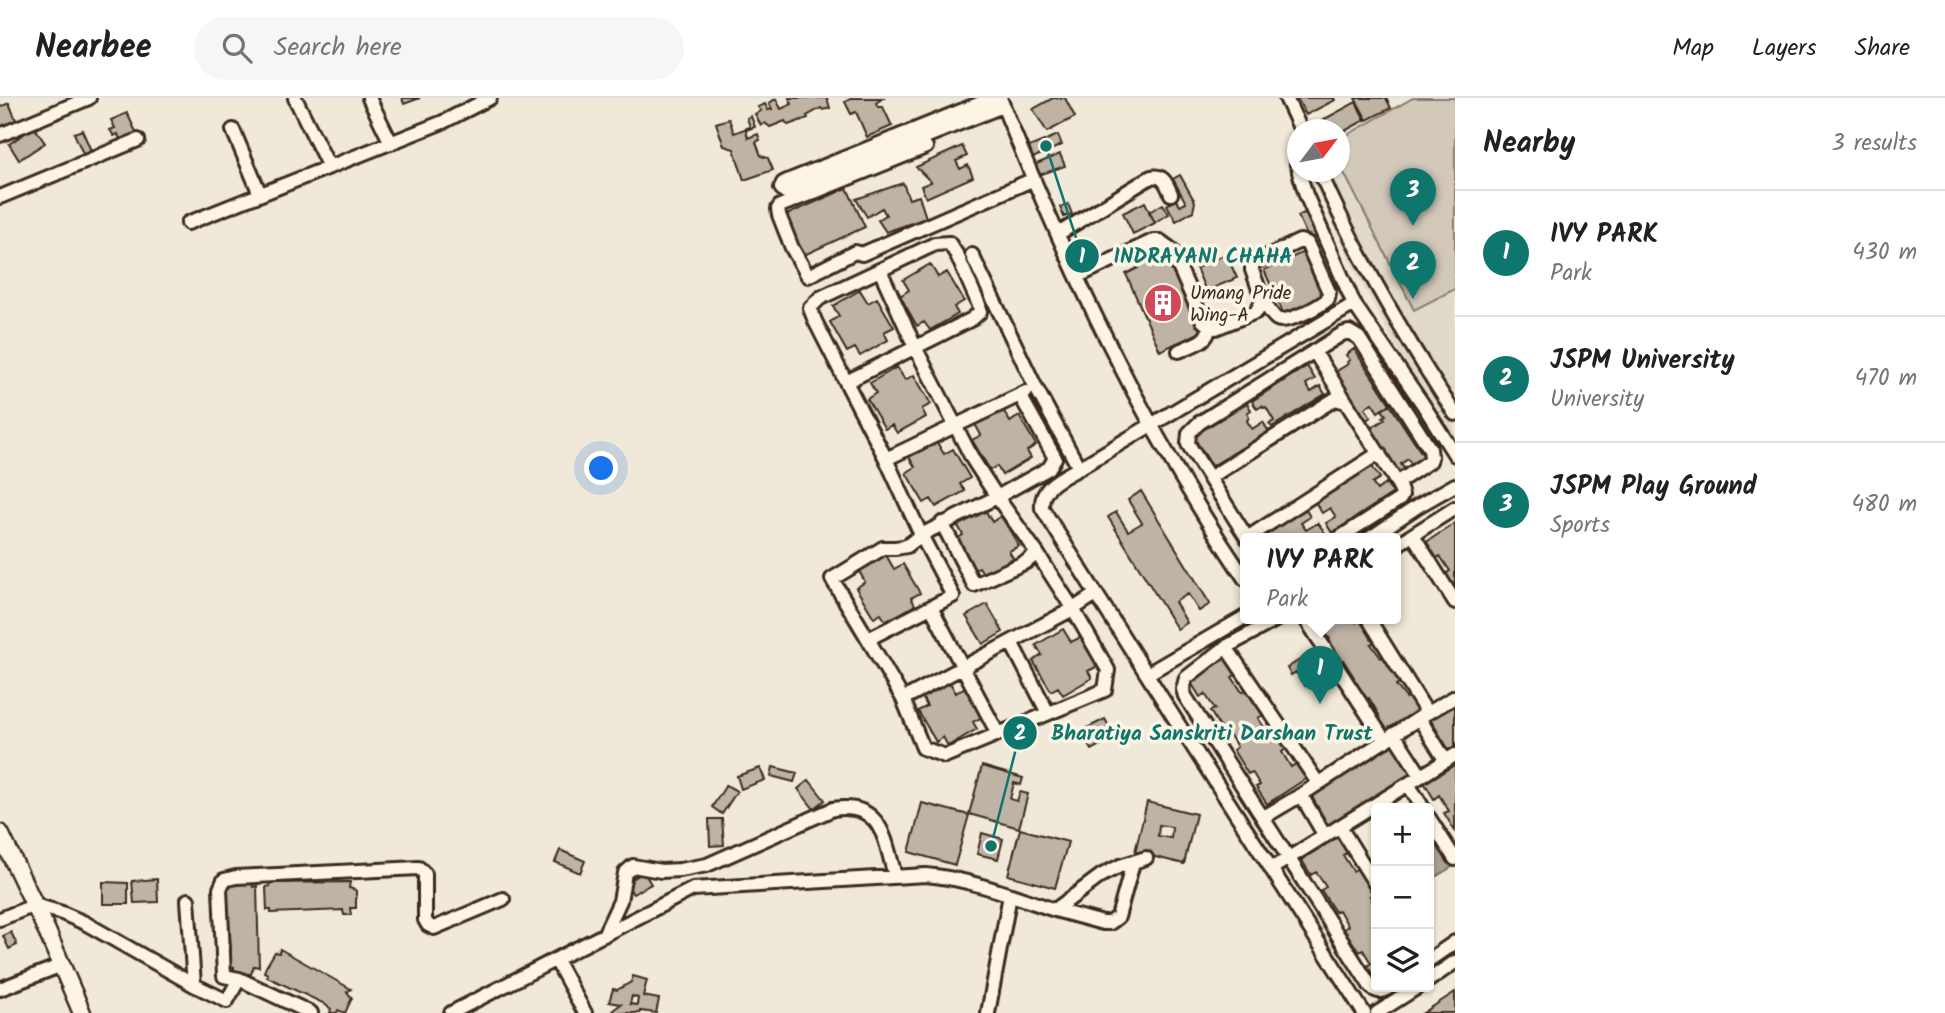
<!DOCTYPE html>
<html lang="en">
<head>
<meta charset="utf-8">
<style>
  :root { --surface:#fff; --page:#f6f6f6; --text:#202124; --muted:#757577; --line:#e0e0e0; --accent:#0f766e }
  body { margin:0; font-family:Kalam,sans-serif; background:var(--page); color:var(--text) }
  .controls { position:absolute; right:21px; bottom:21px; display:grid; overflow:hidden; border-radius:7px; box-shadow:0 2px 5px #0004 }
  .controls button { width:63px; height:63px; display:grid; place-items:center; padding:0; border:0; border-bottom:2px solid var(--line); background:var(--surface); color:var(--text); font:35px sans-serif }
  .compass { position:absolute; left:1287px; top:21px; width:63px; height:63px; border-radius:50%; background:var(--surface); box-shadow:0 2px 5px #0004; rotate:58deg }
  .you { position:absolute; left:602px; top:371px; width:24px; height:24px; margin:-18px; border:5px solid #fff; border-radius:50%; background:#1a73e8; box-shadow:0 0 0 10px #1a73e833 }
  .badge { display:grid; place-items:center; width:46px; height:46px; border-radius:50%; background:var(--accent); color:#fff; font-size:23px; font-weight:700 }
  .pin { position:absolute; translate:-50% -58px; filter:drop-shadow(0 2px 4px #0008) }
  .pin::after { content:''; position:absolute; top:37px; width:24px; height:21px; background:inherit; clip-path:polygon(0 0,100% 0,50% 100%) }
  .popup { position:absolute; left:1240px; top:435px; width:161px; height:91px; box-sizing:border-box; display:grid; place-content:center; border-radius:7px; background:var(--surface); filter:drop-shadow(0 2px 5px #0005); font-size:23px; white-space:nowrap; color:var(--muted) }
  .popup b { font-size:26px; color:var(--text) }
  .popup::after { content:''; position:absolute; left:50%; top:100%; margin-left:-14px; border:14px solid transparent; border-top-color:var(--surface) }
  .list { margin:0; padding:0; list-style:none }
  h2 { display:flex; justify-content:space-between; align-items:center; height:91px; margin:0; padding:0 28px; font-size:30px }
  h2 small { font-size:23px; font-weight:400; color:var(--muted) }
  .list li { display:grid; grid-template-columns:46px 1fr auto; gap:21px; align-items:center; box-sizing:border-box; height:126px; padding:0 28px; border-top:2px solid var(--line) }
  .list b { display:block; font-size:26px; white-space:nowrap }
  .list p { margin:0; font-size:23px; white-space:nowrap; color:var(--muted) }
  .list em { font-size:23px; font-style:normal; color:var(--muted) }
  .icon { flex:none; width:38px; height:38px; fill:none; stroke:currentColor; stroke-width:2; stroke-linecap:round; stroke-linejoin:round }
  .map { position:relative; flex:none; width:1455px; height:915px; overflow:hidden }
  header { display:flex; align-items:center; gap:42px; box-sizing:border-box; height:98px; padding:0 35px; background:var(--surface); border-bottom:2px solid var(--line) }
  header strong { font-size:33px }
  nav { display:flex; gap:38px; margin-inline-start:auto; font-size:24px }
  .search { width:490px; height:63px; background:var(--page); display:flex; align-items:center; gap:18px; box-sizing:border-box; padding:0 24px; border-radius:38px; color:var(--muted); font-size:26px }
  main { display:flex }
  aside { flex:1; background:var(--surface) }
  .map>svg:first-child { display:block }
  .built { fill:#e1d9c9 }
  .green { fill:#d2c9ba; stroke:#867a6c; stroke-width:2 }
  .water { fill:#aaa091; stroke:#7e7163; stroke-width:2 }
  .building { fill:#beb3a4; stroke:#3b2a1e; stroke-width:2; fill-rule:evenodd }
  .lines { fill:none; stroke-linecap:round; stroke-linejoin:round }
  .minor-casing { stroke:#3b2a1e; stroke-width:18 }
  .major-casing { stroke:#3b2a1e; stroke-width:21 }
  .minor { stroke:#fcf5e5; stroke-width:12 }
  .major { stroke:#fcf5e5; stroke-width:16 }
  .labels { text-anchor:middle; stroke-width:7; stroke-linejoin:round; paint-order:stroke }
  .poi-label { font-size:19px; fill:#3b2a1e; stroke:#fcf5e5; text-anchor:start }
  .leader { fill:none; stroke:#0f766e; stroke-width:2.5 }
  .callout-dot { fill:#0f766e; stroke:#fcf5e5; stroke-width:2.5 }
  .mark-label { font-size:21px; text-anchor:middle; font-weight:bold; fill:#fff }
  .callout-label { font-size:21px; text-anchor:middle; font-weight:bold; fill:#0f766e; stroke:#fcf5e5; stroke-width:7; stroke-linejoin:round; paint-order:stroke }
</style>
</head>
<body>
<header>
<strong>Nearbee</strong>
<div class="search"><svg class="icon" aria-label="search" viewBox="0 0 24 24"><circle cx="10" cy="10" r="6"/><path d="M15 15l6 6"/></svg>Search here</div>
<nav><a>Map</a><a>Layers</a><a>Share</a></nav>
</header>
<main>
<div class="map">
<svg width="1455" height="915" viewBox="0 0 1455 915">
  <rect width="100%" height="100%" fill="#f0e9d9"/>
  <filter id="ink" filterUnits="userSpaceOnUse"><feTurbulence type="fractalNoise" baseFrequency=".0143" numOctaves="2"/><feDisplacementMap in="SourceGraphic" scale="14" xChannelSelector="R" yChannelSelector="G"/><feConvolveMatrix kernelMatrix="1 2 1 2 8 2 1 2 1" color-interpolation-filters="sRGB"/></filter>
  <g filter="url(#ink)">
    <path class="built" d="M 1410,0 L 1455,0 L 1455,343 L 1395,248 L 1346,155 L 1314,86 L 1310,74 L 1339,74 L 1340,38 Z"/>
    <path class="green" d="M 1413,0 L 1455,0 L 1455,191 L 1414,212 L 1339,65 L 1340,41 Z"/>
    <path class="water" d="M 1429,720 L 1455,761 L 1455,767 L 1429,783 Z"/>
    <path class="building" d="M 402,0 L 420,0 L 404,6 Z
      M 789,0 L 827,0 L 830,10 L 823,12 L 821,10 L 807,18 L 808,20 L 788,27 L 785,23 L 770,29 L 765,25 L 761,28 L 755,16 L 761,13 L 758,9 L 765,6 L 768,12 L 772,11 L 769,5 L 776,1 L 781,11 L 792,6 Z
      M 883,0 L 876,5 L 878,9 L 883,9 L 892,28 L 867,39 L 856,14 L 851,16 L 845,4 L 852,0 Z
      M 1053,0 L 1065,0 L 1075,19 L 1047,34 L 1033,11 Z
      M 1297,0 L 1334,0 L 1335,2 L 1306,17 Z
      M 1355,0 L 1386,0 L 1391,10 L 1367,22 Z
      M 1356,4 L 1365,22 L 1339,36 L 1339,32 L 1309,32 L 1308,30 Z
      M 9,5 L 17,24 L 0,30 L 0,9 Z
      M 127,15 L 137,36 L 121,44 L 118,36 L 114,38 L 110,32 L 115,30 L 111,22 Z
      M 751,18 L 755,29 L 746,32 L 748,40 L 758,36 L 760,42 L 756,44 L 761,58 L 768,60 L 773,72 L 744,82 L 734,51 L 724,48 L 716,25 L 729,21 L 734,35 L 750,29 L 747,20 Z
      M 34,29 L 45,45 L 19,62 L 9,46 Z
      M 82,32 L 92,55 L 84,58 L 74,35 Z
      M 1058,37 L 1062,47 L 1033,60 L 1029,49 Z
      M 962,48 L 967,58 L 956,63 L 960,71 L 968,67 L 973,79 L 926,100 L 921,88 L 931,84 L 916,69 Z
      M 1060,56 L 1065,68 L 1039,77 L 1034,67 Z
      M 1180,77 L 1195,104 L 1193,113 L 1176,123 L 1167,107 L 1176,102 L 1180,108 L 1186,105 L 1173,81 Z
      M 903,85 L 909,101 L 919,98 L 926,120 L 886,134 L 878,122 L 886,117 L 882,110 L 867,119 L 856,101 Z
      M 847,90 L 865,129 L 802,158 L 784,118 Z
      M 1145,104 L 1155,125 L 1133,136 L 1123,115 Z
      M 1068,106 L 1072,116 L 1064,119 L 1060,109 Z
      M 1163,106 L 1169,116 L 1155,124 L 1149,114 Z
      M 1308,113 L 1319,137 L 1309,142 L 1298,118 Z
      M 1306,153 L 1326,198 L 1284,217 L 1264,172 Z
      M 1226,156 L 1237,180 L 1206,193 L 1196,170 Z
      M 1155,157 L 1157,162 L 1167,158 L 1201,234 L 1160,253 L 1126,176 L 1138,170 L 1136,165 Z
      M 930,166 L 938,179 L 947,174 L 964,203 L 954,209 L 958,216 L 930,232 L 924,224 L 917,228 L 900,198 L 909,192 L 903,182 Z
      M 860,192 L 868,205 L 877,200 L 894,229 L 884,234 L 888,242 L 860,258 L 855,250 L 847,254 L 830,224 L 839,218 L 833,208 Z
      M 1354,251 L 1390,306 L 1378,314 L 1372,305 L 1365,310 L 1371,319 L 1363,324 L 1328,272 L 1332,269 L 1335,274 L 1348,266 L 1347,264 L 1350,262 L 1346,257 Z
      M 1307,268 L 1315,281 L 1306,286 L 1311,294 L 1320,288 L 1325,296 L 1272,329 L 1269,326 L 1274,323 L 1266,309 L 1264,310 L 1262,308 L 1257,311 L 1252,303 Z
      M 897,269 L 905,282 L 914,277 L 931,306 L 922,311 L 926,319 L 897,335 L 892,327 L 885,331 L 867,301 L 876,295 L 870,285 Z
      M 1247,305 L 1251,312 L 1247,315 L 1249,319 L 1247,323 L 1252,331 L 1263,324 L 1269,334 L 1212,368 L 1193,338 Z
      M 1390,307 L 1426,362 L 1414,370 L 1408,361 L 1401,366 L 1407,375 L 1399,380 L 1365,327 L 1368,325 L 1371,330 L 1385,321 L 1383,319 L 1386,317 L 1382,312 Z
      M 1002,310 L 1010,324 L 1019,318 L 1036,347 L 1027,353 L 1031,360 L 1002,377 L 997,368 L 990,372 L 972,342 L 981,337 L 975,326 Z
      M 936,343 L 944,356 L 953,351 L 970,380 L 960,386 L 965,393 L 936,409 L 931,401 L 924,405 L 906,375 L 915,369 L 909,359 Z
      M 1371,367 L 1380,380 L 1372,385 L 1377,392 L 1386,385 L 1393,395 L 1332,435 L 1326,425 L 1336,419 L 1330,410 L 1322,415 L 1315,404 Z
      M 1141,393 L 1210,506 L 1199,513 L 1188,496 L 1175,504 L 1187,525 L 1177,531 L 1108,419 L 1116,414 L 1128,433 L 1142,425 L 1128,402 Z
      M 1304,408 L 1310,419 L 1301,425 L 1306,432 L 1318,425 L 1325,435 L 1318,440 L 1252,440 Z
      M 984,410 L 992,424 L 1001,418 L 1019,448 L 1009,453 L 1013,460 L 984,477 L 979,469 L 972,473 L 954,443 L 963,437 L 957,426 Z
      M 1455,425 L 1455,491 L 1445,476 L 1450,473 L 1440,458 L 1435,461 L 1425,445 Z
      M 886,457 L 894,471 L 903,466 L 920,495 L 911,500 L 915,507 L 886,524 L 881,516 L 874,520 L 856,490 L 865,484 L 859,473 Z
      M 987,506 L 1003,534 L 983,546 L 966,518 Z
      M 1309,520 L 1354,520 L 1356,524 L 1363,520 L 1377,542 L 1371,546 L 1381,560 L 1386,557 L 1402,583 L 1396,587 L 1406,600 L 1412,596 L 1422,613 L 1383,634 L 1374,620 L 1379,617 L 1369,600 L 1363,604 L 1349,584 L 1354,579 L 1343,562 L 1338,566 L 1325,545 L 1330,541 L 1320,527 L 1315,530 Z
      M 1063,531 L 1071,544 L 1081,539 L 1098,568 L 1088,573 L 1092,580 L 1063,597 L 1058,589 L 1051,593 L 1033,563 L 1042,557 L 1036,547 Z
      M 1306,558 L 1314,571 L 1309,574 L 1314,583 L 1305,588 L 1296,574 L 1291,577 L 1287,570 Z
      M 1227,559 L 1237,576 L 1232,579 L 1242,594 L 1246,591 L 1263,617 L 1258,620 L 1266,632 L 1273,627 L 1287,650 L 1282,654 L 1291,669 L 1297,665 L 1307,680 L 1267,706 L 1256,689 L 1260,687 L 1252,674 L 1248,676 L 1233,652 L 1237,649 L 1228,634 L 1224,636 L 1210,613 L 1215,611 L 1205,596 L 1200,599 L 1190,583 Z
      M 948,581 L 956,595 L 965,589 L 982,619 L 973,624 L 977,631 L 948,648 L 943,639 L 936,644 L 918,613 L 927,608 L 921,597 Z
      M 1455,605 L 1455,649 L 1449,652 L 1430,621 Z
      M 1105,621 L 1115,639 L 1091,652 L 1081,633 Z
      M 1395,645 L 1413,676 L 1329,729 L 1311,697 Z
      M 1455,664 L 1455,733 L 1444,715 L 1449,713 L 1439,697 L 1434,701 L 1424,684 Z
      M 982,668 L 1023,680 L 1021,687 L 1014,685 L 1010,701 L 1017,703 L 1020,694 L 1028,696 L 1019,730 L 969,716 Z
      M 773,669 L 797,675 L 794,684 L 771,678 Z
      M 760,670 L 765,682 L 741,691 L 737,678 Z
      M 809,682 L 825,702 L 814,711 L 798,691 Z
      M 726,687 L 737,693 L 722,716 L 712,709 Z
      M 1147,704 L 1196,716 L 1184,766 L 1135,754 ZM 1159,727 L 1172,729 L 1171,740 L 1158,738 Z
      M 922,705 L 969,717 L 955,767 L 909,754 Z
      M 709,721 L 722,721 L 724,747 L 710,748 Z
      M 1020,731 L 1068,744 L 1055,790 L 1008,777 Z
      M 982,735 L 1003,741 L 998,761 L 977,756 Z
      M 1338,737 L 1349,754 L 1343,757 L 1353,773 L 1358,770 L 1374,796 L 1370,798 L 1376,809 L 1376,882 L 1367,868 L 1371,865 L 1363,852 L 1359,854 L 1344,831 L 1348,828 L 1339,812 L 1335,814 L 1321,792 L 1326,789 L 1316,774 L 1311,777 L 1301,761 Z
      M 560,752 L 585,763 L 580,775 L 555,764 Z
      M 644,774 L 651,786 L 633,796 L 626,785 Z
      M 157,781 L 158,804 L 134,805 L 132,783 Z
      M 103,784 L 128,785 L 128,806 L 103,806 Z
      M 350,784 L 349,790 L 356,792 L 356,810 L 350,810 L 351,817 L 344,817 L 343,812 L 271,815 L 271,812 L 267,812 L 266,789 L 270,788 L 269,785 Z
      M 235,785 L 252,786 L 253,789 L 257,788 L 259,869 L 254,868 L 251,876 L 234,876 L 234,869 L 226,870 L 226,863 L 231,862 L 231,852 L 226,790 L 230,790 L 229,786 Z
      M 11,834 L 17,847 L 9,851 L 3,838 Z
      M 280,851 L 351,891 L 347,894 L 352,900 L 345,915 L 338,912 L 337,915 L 330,915 L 331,911 L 323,905 L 267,879 L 268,876 L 264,874 L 266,869 L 275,854 L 279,855 Z
      M 633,878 L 647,882 L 643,898 L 659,901 L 656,915 L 640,913 L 640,915 L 616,915 L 613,912 L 621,906 L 609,904 L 613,891 L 617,892 L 631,884 ZM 632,898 L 638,900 L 637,907 L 630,906 Z
      M 1455,894 L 1455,915 L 1423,915 Z"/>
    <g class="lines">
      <defs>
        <path id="minor" d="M 295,0 L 329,69
          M 369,0 L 391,45
          M 993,0 L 787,83 L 783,85 L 781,90 L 785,94 L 793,92 L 1003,8
          M 1000,0 C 1067,167 1144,332 1245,481
          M 1286,0 L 1301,32
          M 233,32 L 260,96
          M 0,37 L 89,0
          M 1297,47 L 1297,67
          M 926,49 L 780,108 L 778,111 L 779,117 L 792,150 L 808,178 L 855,154 L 862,156 L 1034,81
          M 1299,74 L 1306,97 L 1354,206 L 1422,305 L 1455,357
          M 1320,74 C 1357,159 1404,238 1455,316
          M 0,99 L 138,42
          M 188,125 L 443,24 L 490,0
          M 1058,136 L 1151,79 C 1164,76 1167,87 1171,96
          M 972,157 L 1036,290 L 1079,370
          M 880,172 L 915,249 L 973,362 L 997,399 L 1037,455 L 1073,511 L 1108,572 L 1105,592 L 945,658 L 923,650 L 903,601 L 1073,511 L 1096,496
          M 1078,178 L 1153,143 L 1160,143 L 1171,151 L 1203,223 L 1209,228 L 1216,230 L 1256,214 L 1263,202 L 1252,172 L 1252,167 L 1255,164 L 1300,143 L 1307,145 L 1329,194 L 1328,201 C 1320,208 1286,227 1277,221 C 1271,217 1267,208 1263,202
          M 1354,206 L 1079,370 C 1062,380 1040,388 1042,410 L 1175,621 L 1364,915
          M 1179,253 C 1191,247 1210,244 1209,228
          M 1314,253 L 1346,304
          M 846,284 L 815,223 L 810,210 L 820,200 L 935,146 L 949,145 L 957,157 L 979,207 L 980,214 L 972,221 L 846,284 L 886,361 L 921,437 L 997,399 L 1049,370 L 1055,360 L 1020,297
          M 886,361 L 1026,294
          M 1209,380 L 1335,301 L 1346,304 L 1399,388
          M 942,425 L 974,487 L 1026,464 L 1037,455
          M 1413,437 L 1455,504
          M 1247,440 L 1188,346 L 1189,335 L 1199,325 L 1342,236 L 1349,234 L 1359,240 L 1430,351 L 1431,359 L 1430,363 L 1400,383 L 1399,388 L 1402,397 L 1400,401 L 1339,440
          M 1247,440 L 1379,355
          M 1370,440 L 1418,408 L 1455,387
          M 1395,448 L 1455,410
          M 931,509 L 953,498 L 921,437 L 907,448 L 896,450 L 883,450 L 832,481 L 868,541 L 931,509 L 998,636
          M 1279,520 L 1226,549 L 1186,580 L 1183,591 L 1185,598 L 1371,889 C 1378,895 1382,894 1390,889
          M 1305,520 L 1385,643
          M 1368,520 L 1427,615 L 1455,599
          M 868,541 L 903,601
          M 1011,544 L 1048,615
          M 1226,549 L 1318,685
          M 1147,576 L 1245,519
          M 1419,620 L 1446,663
          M 1394,636 L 1421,678
          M 1408,686 L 1423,710
          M 1301,697 L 1325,738
          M 1264,719 L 1301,697 L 1427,615
          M 1429,720 L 1455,761
          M 1340,729 L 1376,787
          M 1271,771 L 1455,657
          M 188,802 L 194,887
          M 1055,812 L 1103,825 L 1110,825 L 1118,819 L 1133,765
          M 0,821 L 35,807 L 62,815 L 85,825 L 194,887 L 227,903 L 239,881
          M 604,837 L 620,803 L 625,775 L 633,768 L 661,773 L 680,772 L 707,767 L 833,711 C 882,703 885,742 895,778
          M 556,862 L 585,915
          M 1429,862 L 1455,844
          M 1429,882 L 1455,864
          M 0,891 L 62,867
          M 311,915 L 239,881 L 224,878 L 220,791 L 224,782 L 236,779 L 419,770 L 425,776 L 425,822 L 428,827 L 434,830 L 503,801
          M 451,915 L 693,791 L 926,777 C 971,781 1013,798 1055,812 L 1102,777 L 1120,768 L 1146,760
          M 988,915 L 1010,797
          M 1377,915 L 1418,889"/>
        <path id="major" d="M 0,735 L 46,831 L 82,915"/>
      </defs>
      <use href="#minor" class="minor-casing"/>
      <use href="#major" class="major-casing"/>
      <use href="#minor" class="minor"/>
      <use href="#major" class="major"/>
    </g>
  </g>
  <defs>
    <symbol id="building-disc" viewBox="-11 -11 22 22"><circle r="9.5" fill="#d1495b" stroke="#fcf5e5"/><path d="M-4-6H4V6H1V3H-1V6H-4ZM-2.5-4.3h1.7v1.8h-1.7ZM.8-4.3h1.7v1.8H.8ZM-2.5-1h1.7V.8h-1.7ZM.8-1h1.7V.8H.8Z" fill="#fff"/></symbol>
  </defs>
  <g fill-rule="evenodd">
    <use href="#building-disc" x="1141" y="183" width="44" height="44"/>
  </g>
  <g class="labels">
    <g class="poi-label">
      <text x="1190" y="201">Umang Pride<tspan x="1190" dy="22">Wing-A</tspan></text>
    </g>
  </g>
  <path class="leader" d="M1046 48L1082 158M991 748L1020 635"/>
  <g class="callout-dot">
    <circle cx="1046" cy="48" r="7"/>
    <circle cx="991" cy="748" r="7"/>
    <circle cx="1082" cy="158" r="18"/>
    <circle cx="1020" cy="635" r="18"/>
  </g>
  <g class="mark-label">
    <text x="1082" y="165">1</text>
    <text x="1020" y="642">2</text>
  </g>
  <g class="callout-label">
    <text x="1203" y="165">INDRAYANI CHAHA</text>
    <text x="1212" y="642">Bharatiya Sanskriti Darshan Trust</text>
  </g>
</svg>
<div class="controls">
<button>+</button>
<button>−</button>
<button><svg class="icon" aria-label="layers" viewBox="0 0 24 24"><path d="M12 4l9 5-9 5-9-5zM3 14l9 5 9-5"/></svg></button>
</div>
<svg class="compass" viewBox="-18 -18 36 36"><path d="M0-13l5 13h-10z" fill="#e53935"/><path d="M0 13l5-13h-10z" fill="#757577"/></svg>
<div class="you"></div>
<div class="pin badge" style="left:1320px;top:606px">1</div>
<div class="popup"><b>IVY PARK</b>Park</div>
<div class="pin badge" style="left:1413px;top:201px">2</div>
<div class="pin badge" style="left:1413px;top:128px">3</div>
</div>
<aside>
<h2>Nearby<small>3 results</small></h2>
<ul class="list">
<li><span class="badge">1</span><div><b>IVY PARK</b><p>Park</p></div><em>430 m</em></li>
<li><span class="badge">2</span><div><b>JSPM University</b><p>University</p></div><em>470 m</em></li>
<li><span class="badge">3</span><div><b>JSPM Play Ground</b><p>Sports</p></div><em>480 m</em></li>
</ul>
</aside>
</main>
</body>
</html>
